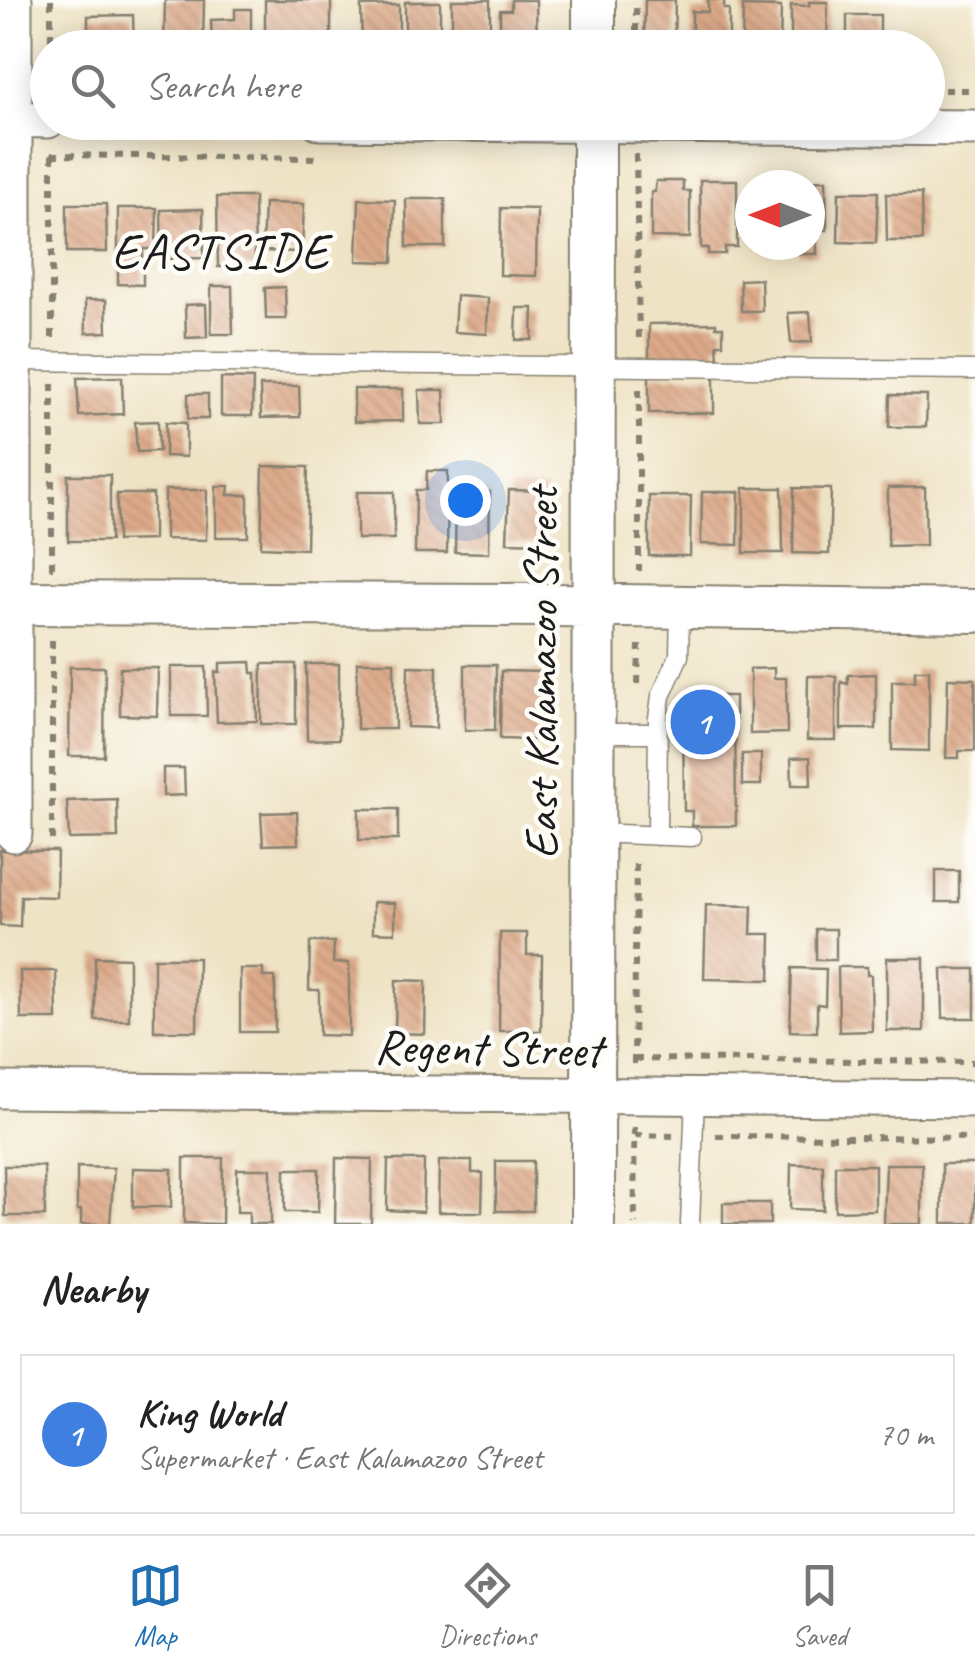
<!DOCTYPE html>
<html lang="en">
<head>
<meta charset="utf-8">
<style>
  :root { --surface:#fff; --page:#f6f6f6; --text:#222; --muted:#767676; --line:#e0e0e0; --accent:#1f6fb2 }
  body { margin:0; font-family:Caveat,sans-serif; background:var(--page); color:var(--text) }
  .compass { position:absolute; left:735px; top:170px; width:90px; height:90px; border-radius:50%; background:var(--surface); box-shadow:0 5px 25px #0003; rotate:270deg }
  .you { position:absolute; left:465px; top:500px; width:35px; height:35px; margin:-25px; border:8px solid #fff; border-radius:50%; background:#1a73e8; box-shadow:0 0 0 15px #1a73e833 }
  .badge { display:grid; place-items:center; width:65px; height:65px; border-radius:50%; background:var(--accent); color:#fff; font-size:32px; font-weight:700 }
  .pin { position:absolute; translate:-50% -50%; border:5px solid #fff; box-shadow:0 2px 10px #0006 }
  .list { margin:0; padding:0; list-style:none }
  h2 { display:flex; justify-content:space-between; align-items:center; height:130px; margin:0; padding:0 40px; font-size:42px }
  h2 small { font-size:32px; font-weight:400; color:var(--muted) }
  .list li { display:grid; grid-template-columns:65px 1fr auto; gap:30px; align-items:center; box-sizing:border-box; height:160px; margin:0 20px 20px; padding:0 20px; border:2px solid var(--line); border-radius:0px }
  .list b { display:block; font-size:38px; white-space:nowrap }
  .list p { margin:0; font-size:32px; white-space:nowrap; color:var(--muted) }
  .list em { font-size:32px; font-style:normal; color:var(--muted) }
  .icon { flex:none; width:55px; height:55px; fill:none; stroke:currentColor; stroke-width:2; stroke-linecap:round; stroke-linejoin:round }
  .map { position:relative; flex:none; width:975px; height:1224px; overflow:hidden }
  .search { position:absolute; background:var(--surface); box-shadow:0 5px 25px #0003; left:30px; right:30px; top:30px; height:110px; display:flex; align-items:center; gap:25px; box-sizing:border-box; padding:0 35px; border-radius:55px; color:var(--muted); font-size:38px }
  .sheet { height:310px; background:var(--surface) }
  nav { display:flex; justify-content:space-around; align-items:center; box-sizing:border-box; height:140px; border-top:2px solid var(--line); background:var(--surface); font-size:28px; color:var(--muted) }
  nav a { display:grid; justify-items:center; gap:5px }
  nav .on { color:var(--accent) }
  .map>svg:first-child { display:block }
  .building { fill:url(#building-back-hatch) }
  .lines { fill:none; stroke-linecap:round; stroke-linejoin:round }
  .service-casing { stroke:#868070; stroke-width:21 }
  .minor-casing { stroke:#868070; stroke-width:39 }
  .tertiary-casing { stroke:#868070; stroke-width:46 }
  .path { stroke:#868070; stroke-width:6; stroke-dasharray:8 8; stroke-linecap:butt }
  .service { stroke:#fff; stroke-width:18 }
  .minor { stroke:#fff; stroke-width:35 }
  .tertiary { stroke:#fff; stroke-width:42 }
  .labels { text-anchor:middle; stroke-width:9; stroke-linejoin:round; paint-order:stroke }
  .street-label { font-size:48px; fill:#1c1c1c; stroke:#fdfcf7 }
  .neighbourhood-label { font-size:50px; letter-spacing:2.5px; fill:#1c1c1c; stroke:#fdfcf7 }
</style>
</head>
<body>
<div class="map">
<svg width="975" height="1224" viewBox="0 0 975 1224">
  <defs>
    <pattern id="building-back-hatch" width="6" height="6" patternUnits="userSpaceOnUse" patternTransform="scale(2.5)"><rect width="6" height="6" fill="#ddaa8a"/><path d="M-1 5l2 2M0 0l6 6M5-1l2 2" fill="none" stroke="#bd9276"/></pattern>
  </defs>
  <rect width="100%" height="100%" fill="#fdfcf7"/>
  <filter id="ink" filterUnits="userSpaceOnUse"><feTurbulence type="fractalNoise" baseFrequency=".01" numOctaves="2"/><feDisplacementMap in="SourceGraphic" scale="20" xChannelSelector="R" yChannelSelector="G"/><feConvolveMatrix kernelMatrix="1 2 1 2 8 2 1 2 1" color-interpolation-filters="sRGB"/></filter>
  <filter id="wash" filterUnits="userSpaceOnUse"><feTurbulence type="fractalNoise" baseFrequency=".0048" numOctaves="4" result="noise"/><feDisplacementMap in="SourceGraphic" scale="40" xChannelSelector="R" yChannelSelector="G"/><feGaussianBlur stdDeviation="2.25" result="paint"/><feColorMatrix in="noise" values="0 0 0 0 0 0 0 0 0 0 0 0 0 0 0 0 0 1.4 0 .05"/><feComposite in="paint" operator="in"/></filter>
  <g filter="url(#wash)">
    <rect width="100%" height="100%" fill="#efe3c5"/>
    <g id="blocks">
      <path class="building" d="M 165,0 L 204,0 L 203,48 L 164,48 Z
        M 265,0 L 331,0 L 331,48 L 313,48 L 313,37 L 265,37 Z
        M 452,0 L 490,0 L 490,48 L 452,48 Z
        M 511,0 L 536,0 L 537,48 L 500,48 L 500,10 L 511,10 Z
        M 645,0 L 675,0 L 674,48 L 644,48 Z
        M 708,0 L 724,0 L 724,9 L 729,9 L 729,48 L 692,48 L 692,11 L 708,12 Z
        M 405,2 L 440,2 L 440,48 L 405,48 Z
        M 809,2 L 828,2 L 827,48 L 791,48 L 791,5 L 809,6 Z
        M 399,5 L 399,48 L 362,48 L 361,6 Z
        M 743,6 L 781,7 L 780,48 L 742,48 Z
        M 235,9 L 251,9 L 251,48 L 212,48 L 211,20 L 235,19 Z
        M 133,15 L 134,48 L 88,48 L 88,16 Z
        M 847,15 L 880,15 L 880,48 L 847,48 Z
        M 700,180 L 737,180 L 737,247 L 725,247 L 725,254 L 708,254 L 708,248 L 701,248 Z
        M 826,180 L 827,230 L 816,230 L 817,254 L 799,254 L 798,245 L 810,245 L 810,185 L 797,185 L 796,181 Z
        M 656,181 L 683,181 L 683,191 L 690,191 L 690,238 L 651,237 L 651,192 L 655,192 Z
        M 839,192 L 878,192 L 876,243 L 838,242 Z
        M 886,194 L 921,194 L 922,241 L 887,241 Z
        M 217,197 L 254,197 L 255,267 L 218,267 Z
        M 359,199 L 395,200 L 393,262 L 357,261 Z
        M 406,199 L 445,199 L 445,247 L 407,247 Z
        M 264,203 L 304,204 L 302,252 L 262,251 Z
        M 67,204 L 106,204 L 107,252 L 67,252 Z
        M 118,208 L 157,208 L 156,249 L 143,249 L 143,285 L 118,284 Z
        M 501,208 L 537,209 L 536,276 L 500,275 Z
        M 203,209 L 204,258 L 162,259 L 161,210 Z
        M 761,279 L 762,311 L 741,311 L 740,280 Z
        M 211,286 L 232,286 L 233,334 L 211,334 Z
        M 285,287 L 286,319 L 266,319 L 265,288 Z
        M 456,296 L 488,298 L 487,334 L 454,332 Z
        M 85,300 L 106,300 L 107,332 L 86,333 Z
        M 206,304 L 207,337 L 186,338 L 185,305 Z
        M 517,308 L 533,308 L 532,340 L 516,340 Z
        M 810,312 L 812,342 L 791,343 L 788,313 Z
        M 716,323 L 716,327 L 723,327 L 723,344 L 717,344 L 718,358 L 649,359 L 649,324 Z
        M 649,375 L 714,375 L 714,413 L 649,413 Z
        M 122,377 L 123,414 L 79,416 L 77,378 Z
        M 221,378 L 253,379 L 252,416 L 221,416 Z
        M 260,386 L 299,386 L 300,417 L 261,418 Z
        M 354,389 L 403,389 L 403,421 L 354,422 Z
        M 419,390 L 444,390 L 445,424 L 420,424 Z
        M 188,394 L 208,394 L 208,419 L 188,419 Z
        M 890,395 L 927,396 L 926,427 L 889,427 Z
        M 158,421 L 159,451 L 137,452 L 135,422 Z
        M 166,422 L 186,423 L 186,457 L 165,456 Z
        M 263,466 L 308,467 L 306,549 L 261,547 Z
        M 427,471 L 448,471 L 447,553 L 415,553 L 416,490 L 426,490 Z
        M 68,475 L 110,475 L 110,541 L 68,541 Z
        M 216,486 L 229,486 L 228,495 L 248,495 L 248,537 L 216,537 Z
        M 925,487 L 926,545 L 888,546 L 888,488 Z
        M 744,488 L 782,488 L 783,553 L 744,553 Z
        M 794,488 L 831,489 L 829,554 L 793,553 Z
        M 165,490 L 207,490 L 206,540 L 165,539 Z
        M 509,490 L 545,491 L 544,543 L 507,542 Z
        M 456,491 L 490,492 L 489,553 L 455,552 Z
        M 357,492 L 394,492 L 394,539 L 357,539 Z
        M 702,492 L 739,492 L 738,545 L 701,544 Z
        M 117,494 L 153,494 L 153,540 L 117,541 Z
        M 649,496 L 691,496 L 690,556 L 649,556 Z
        M 251,662 L 252,673 L 256,673 L 257,721 L 217,722 L 215,672 L 220,672 L 220,663 Z
        M 357,662 L 394,662 L 395,729 L 357,729 Z
        M 262,664 L 296,664 L 296,724 L 261,724 Z
        M 306,664 L 339,664 L 339,739 L 307,740 Z
        M 465,665 L 496,665 L 495,730 L 465,730 Z
        M 408,666 L 437,667 L 436,728 L 407,727 Z
        M 70,667 L 105,667 L 104,756 L 69,756 Z
        M 171,667 L 206,667 L 207,716 L 171,716 Z
        M 120,668 L 158,668 L 157,716 L 120,715 Z
        M 774,668 L 774,678 L 786,678 L 787,733 L 750,734 L 750,669 Z
        M 915,670 L 929,670 L 929,751 L 892,750 L 892,681 L 915,681 Z
        M 501,671 L 541,672 L 539,740 L 500,739 Z
        M 876,674 L 876,729 L 841,729 L 841,682 L 848,684 L 848,675 Z
        M 808,676 L 836,676 L 836,740 L 807,740 Z
        M 948,678 L 975,679 L 975,751 L 959,751 L 959,758 L 946,758 Z
        M 683,696 L 735,696 L 736,826 L 692,826 L 692,811 L 684,811 Z
        M 742,754 L 761,754 L 761,785 L 742,785 Z
        M 810,757 L 811,785 L 792,785 L 791,758 Z
        M 163,768 L 184,768 L 185,795 L 163,796 Z
        M 117,799 L 118,838 L 69,839 L 67,801 Z
        M 359,809 L 398,809 L 398,840 L 359,840 Z
        M 297,812 L 298,844 L 263,845 L 261,813 Z
        M 0,850 L 57,851 L 56,897 L 21,896 L 20,927 L 0,926 Z
        M 936,871 L 959,871 L 959,902 L 936,902 Z
        M 373,902 L 395,903 L 395,933 L 373,932 Z
        M 706,905 L 752,906 L 751,934 L 771,934 L 770,980 L 704,979 Z
        M 816,929 L 836,929 L 836,960 L 816,960 Z
        M 500,933 L 527,933 L 527,955 L 542,955 L 541,1031 L 499,1031 Z
        M 310,942 L 334,942 L 333,963 L 349,963 L 349,1036 L 319,1035 L 319,990 L 309,990 Z
        M 95,957 L 129,958 L 129,1020 L 95,1020 Z
        M 154,958 L 198,958 L 197,1031 L 154,1031 Z
        M 887,958 L 924,958 L 924,1031 L 887,1031 Z
        M 838,967 L 867,967 L 867,975 L 871,975 L 872,1031 L 839,1032 Z
        M 792,968 L 826,969 L 825,1005 L 817,1004 L 817,1032 L 790,1031 Z
        M 240,969 L 263,969 L 263,977 L 275,977 L 275,1032 L 240,1032 Z
        M 942,969 L 975,969 L 975,1018 L 943,1018 Z
        M 20,971 L 56,971 L 57,1019 L 21,1019 Z
        M 396,980 L 426,981 L 425,1034 L 395,1033 Z
        M 184,1158 L 223,1158 L 222,1224 L 184,1223 Z
        M 336,1158 L 372,1159 L 371,1224 L 335,1224 Z
        M 388,1160 L 424,1160 L 423,1212 L 387,1210 Z
        M 439,1161 L 472,1161 L 472,1173 L 483,1173 L 482,1212 L 438,1212 Z
        M 496,1161 L 533,1161 L 533,1211 L 496,1211 Z
        M 791,1164 L 823,1165 L 823,1210 L 790,1209 Z
        M 886,1164 L 922,1164 L 922,1224 L 884,1224 Z
        M 942,1164 L 975,1164 L 975,1223 L 942,1223 Z
        M 835,1165 L 875,1165 L 875,1210 L 835,1211 Z
        M 4,1166 L 44,1166 L 45,1216 L 5,1216 Z
        M 77,1167 L 114,1168 L 110,1224 L 81,1224 L 81,1210 L 77,1210 Z
        M 133,1168 L 172,1169 L 171,1207 L 133,1207 Z
        M 237,1169 L 271,1169 L 271,1224 L 249,1224 L 249,1212 L 237,1212 Z
        M 285,1169 L 319,1169 L 318,1212 L 285,1212 Z
        M 723,1203 L 770,1203 L 770,1224 L 723,1224 Z"/>
    </g>
  </g>
  <g filter="url(#ink)">
    <use href="#blocks" fill-opacity="0" stroke="#868070" stroke-width="2.5"/>
    <g class="lines">
      <defs>
        <path id="service" d="M 10,361 L 975,370
          M 593,733 L 658,733
          M 593,833 L 692,837
          M 657,836 L 658,718 L 661,696 L 679,656 L 680,608
          M 690,1224 L 695,1097"/>
        <path id="minor" d="M 14,0 L 14,834
          M 0,119 L 48,120
          M 320,122 L 975,128
          M 0,1090 L 975,1099"/>
        <path id="tertiary" d="M 594,0 L 594,48
          M 0,603 L 553,605 L 975,611
          M 593,1224 L 594,122"/>
      </defs>
      <use href="#service" class="service-casing"/>
      <use href="#minor" class="minor-casing"/>
      <use href="#tertiary" class="tertiary-casing"/>
      <path class="path" d="M 51,0 L 51,48
        M 636,48 L 636,0
        M 928,90 L 975,90
        M 52,154 L 52,341
        M 636,154 L 639,346
        M 51,155 L 319,158
        M 52,384 L 52,567 L 56,567
        M 639,389 L 639,571
        M 638,684 L 639,645
        M 52,840 L 52,640 L 55,640
        M 634,1059 L 975,1062
        M 634,1064 L 636,857
        M 634,1127 L 635,1224
        M 634,1135 L 673,1136
        M 716,1136 L 975,1138"/>
      <use href="#service" class="service"/>
      <use href="#minor" class="minor"/>
      <use href="#tertiary" class="tertiary"/>
    </g>
  </g>
  <g class="labels">
    <g class="street-label">
      <text transform="translate(540 673) rotate(-90)" y="17">East Kalamazoo Street</text>
      <text transform="translate(488 1047) rotate(1)" y="17">Regent Street</text>
    </g>
    <g class="neighbourhood-label">
      <text x="221" y="268">EASTSIDE</text>
    </g>
  </g>
</svg>
<svg class="compass" viewBox="-18 -18 36 36"><path d="M0-13l5 13h-10z" fill="#e53935"/><path d="M0 13l5-13h-10z" fill="#767676"/></svg>
<div class="you"></div>
<div class="pin badge" style="left:703px;top:722px;background:#3f7fe0">1</div>
<div class="search"><svg class="icon" aria-label="search" viewBox="0 0 24 24"><circle cx="10" cy="10" r="6"/><path d="M15 15l6 6"/></svg>Search here</div>
</div>
<section class="sheet">
<h2>Nearby<small></small></h2>
<ul class="list">
<li><span class="badge" style="background:#3f7fe0">1</span><div><b>King World</b><p>Supermarket · East Kalamazoo Street</p></div><em>70 m</em></li>
</ul>
</section>
<nav>
<a class="on"><svg class="icon" aria-label="map" viewBox="0 0 24 24"><path d="M3 6l6-2 6 2 6-2v14l-6 2-6-2-6 2zM9 4v14M15 6v14"/></svg>Map</a>
<a><svg class="icon" aria-label="directions" viewBox="0 0 24 24"><path d="M12 3l9 9-9 9-9-9zM9 14v-3h6M13 9l2 2-2 2"/></svg>Directions</a>
<a><svg class="icon" aria-label="saved" viewBox="0 0 24 24"><path d="M7 4h10v16l-5-4-5 4z"/></svg>Saved</a>
</nav>
</body>
</html>
